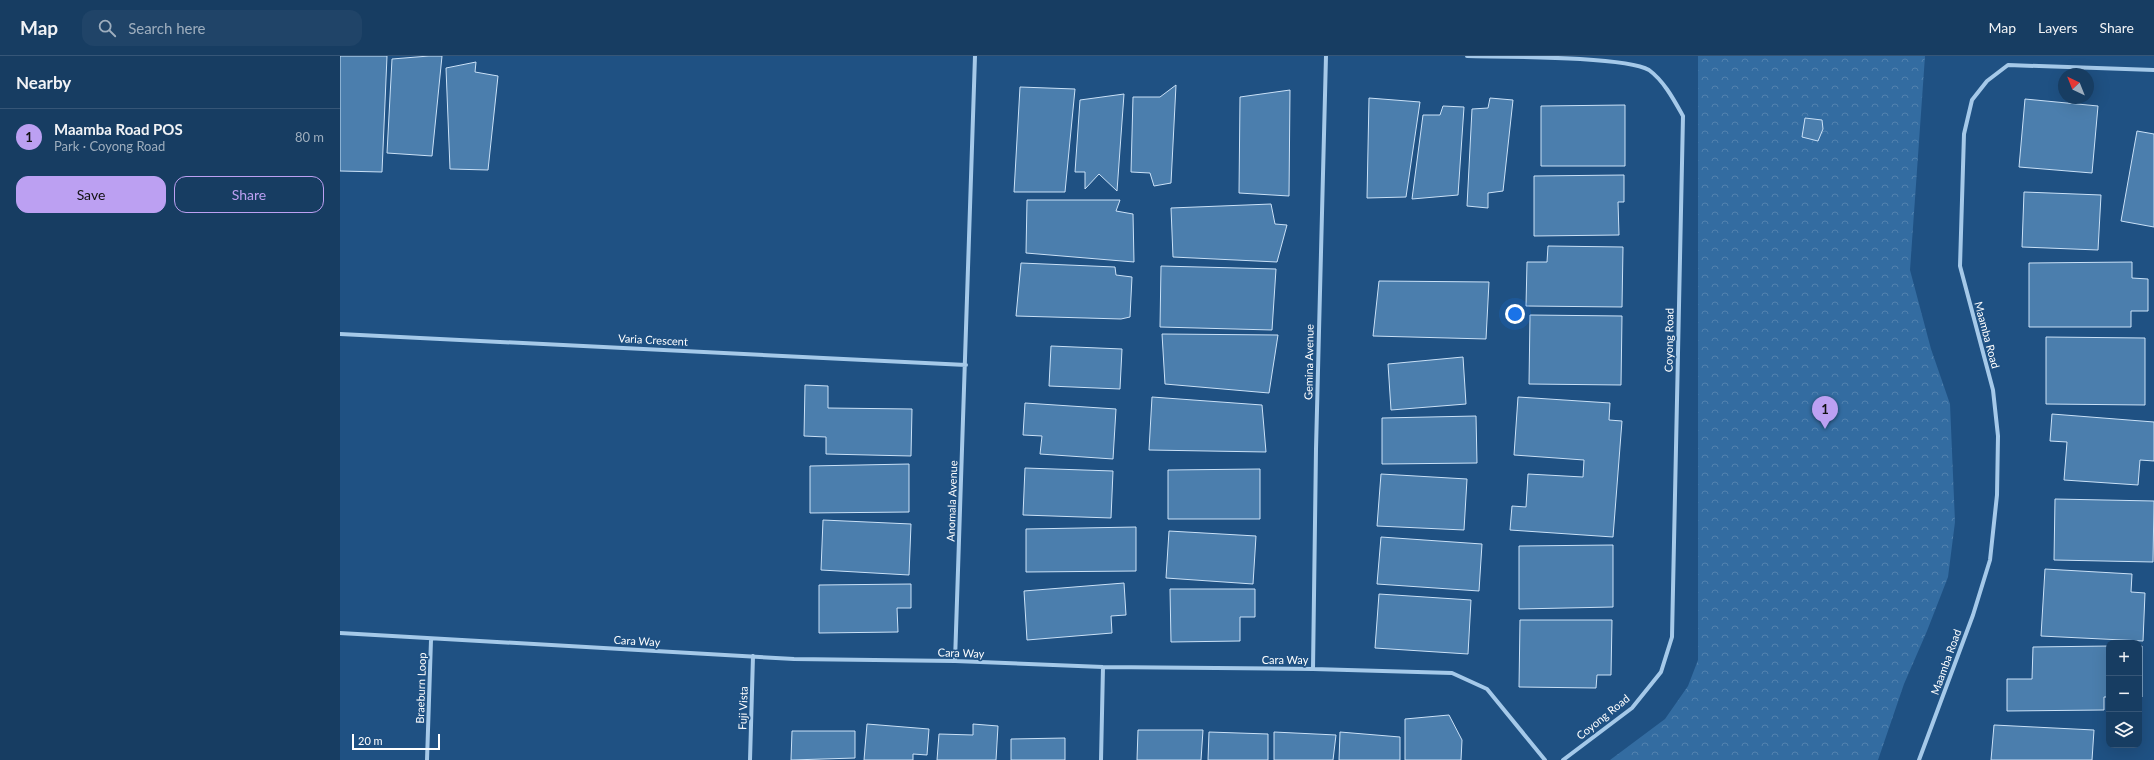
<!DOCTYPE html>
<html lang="en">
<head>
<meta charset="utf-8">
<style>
  :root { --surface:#173d62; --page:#204468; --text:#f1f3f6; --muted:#9eaebe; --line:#365677; --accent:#bca0f2 }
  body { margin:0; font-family:Lato,sans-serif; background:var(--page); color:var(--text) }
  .controls { position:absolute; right:12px; bottom:12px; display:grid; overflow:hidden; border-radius:8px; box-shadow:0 4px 16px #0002 }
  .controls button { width:36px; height:36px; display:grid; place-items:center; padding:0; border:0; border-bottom:1px solid var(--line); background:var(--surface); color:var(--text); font:20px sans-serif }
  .compass { position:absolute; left:1718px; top:12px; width:36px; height:36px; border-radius:50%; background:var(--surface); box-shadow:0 4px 16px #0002; rotate:317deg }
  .scale { position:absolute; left:12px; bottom:10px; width:88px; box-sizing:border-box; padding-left:4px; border:2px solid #fff; border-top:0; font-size:11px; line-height:14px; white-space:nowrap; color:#fff; -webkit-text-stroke:3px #1f5183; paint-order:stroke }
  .you { position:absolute; left:1175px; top:258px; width:14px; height:14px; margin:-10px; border:3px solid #fff; border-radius:50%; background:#1a73e8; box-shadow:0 0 0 6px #1a73e833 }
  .badge { display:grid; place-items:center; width:26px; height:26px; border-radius:50%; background:var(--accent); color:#111; font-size:13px; font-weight:700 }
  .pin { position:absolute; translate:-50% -33px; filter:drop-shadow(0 1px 2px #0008) }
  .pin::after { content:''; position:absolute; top:21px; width:14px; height:12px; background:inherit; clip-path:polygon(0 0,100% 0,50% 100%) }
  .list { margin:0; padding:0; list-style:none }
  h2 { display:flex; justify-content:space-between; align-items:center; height:52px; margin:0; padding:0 16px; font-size:17px }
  h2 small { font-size:13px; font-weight:400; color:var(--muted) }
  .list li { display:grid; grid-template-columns:26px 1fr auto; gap:12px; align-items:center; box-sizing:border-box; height:56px; padding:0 16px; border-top:1px solid var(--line) }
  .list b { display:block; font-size:15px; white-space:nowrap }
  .list p { margin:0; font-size:13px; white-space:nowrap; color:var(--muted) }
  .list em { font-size:13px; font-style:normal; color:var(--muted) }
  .actions { display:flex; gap:8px; padding:12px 16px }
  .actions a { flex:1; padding:9px 0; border:1px solid var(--accent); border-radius:12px; text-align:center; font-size:14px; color:var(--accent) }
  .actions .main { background:var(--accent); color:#111 }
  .icon { flex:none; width:22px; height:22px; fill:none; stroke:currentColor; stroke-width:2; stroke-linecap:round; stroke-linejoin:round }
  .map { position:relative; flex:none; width:1814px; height:704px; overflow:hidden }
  header { display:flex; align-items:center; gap:24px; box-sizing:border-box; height:56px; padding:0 20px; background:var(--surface); border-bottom:1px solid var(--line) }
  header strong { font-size:19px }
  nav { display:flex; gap:22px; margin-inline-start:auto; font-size:14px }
  .search { width:280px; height:36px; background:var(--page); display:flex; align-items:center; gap:10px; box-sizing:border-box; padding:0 14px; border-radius:12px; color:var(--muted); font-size:15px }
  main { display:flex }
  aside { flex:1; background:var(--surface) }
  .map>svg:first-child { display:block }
  .park { fill:url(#park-crowns) }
  .building { fill:#4b7ead; stroke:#cae1f7 }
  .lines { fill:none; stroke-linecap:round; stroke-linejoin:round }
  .street { stroke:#a5c9e9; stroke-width:4 }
  .labels { text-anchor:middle; stroke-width:3.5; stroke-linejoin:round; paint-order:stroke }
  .street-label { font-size:11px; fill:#fff; stroke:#1f5183 }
</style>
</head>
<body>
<header>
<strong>Map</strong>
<div class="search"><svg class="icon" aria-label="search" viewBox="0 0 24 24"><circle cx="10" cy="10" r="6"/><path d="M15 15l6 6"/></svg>Search here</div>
<nav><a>Map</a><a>Layers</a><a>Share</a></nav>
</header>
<main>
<aside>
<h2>Nearby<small></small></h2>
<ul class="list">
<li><span class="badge">1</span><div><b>Maamba Road POS</b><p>Park · Coyong Road</p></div><em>80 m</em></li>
</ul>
<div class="actions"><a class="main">Save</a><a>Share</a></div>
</aside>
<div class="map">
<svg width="1814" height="704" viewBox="0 0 1814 704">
  <defs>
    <pattern id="park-crowns" width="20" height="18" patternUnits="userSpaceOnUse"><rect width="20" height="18" fill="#336ca1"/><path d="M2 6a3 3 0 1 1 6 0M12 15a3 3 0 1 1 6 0" fill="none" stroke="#5282af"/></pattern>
  </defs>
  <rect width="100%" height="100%" fill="#1f5183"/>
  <path class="park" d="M 1358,0 L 1585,0 L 1570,214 L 1591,293 L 1610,348 L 1615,466 L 1608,521 L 1587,575 L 1564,628 L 1538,704 L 1270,704 L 1325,663 L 1348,630 L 1358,604 Z"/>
  <path class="building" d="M 0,0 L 47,0 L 42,116 L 0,115 Z
    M 89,0 L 102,0 L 92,100 L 47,97 L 52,3 Z
    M 136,6 L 135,16 L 158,20 L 148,114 L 110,113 L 106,12 Z
    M 836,29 L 831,127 L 814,130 L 810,117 L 791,116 L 793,41 L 820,41 Z
    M 680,31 L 735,33 L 725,136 L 674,136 Z
    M 950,34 L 949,140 L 899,137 L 900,41 Z
    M 784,38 L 777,135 L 759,118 L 745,133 L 745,116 L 735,116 L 740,44 Z
    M 1029,42 L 1080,46 L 1066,141 L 1027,142 Z
    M 1150,42 L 1173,44 L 1163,135 L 1148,137 L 1148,152 L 1127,150 L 1132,53 L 1148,52 Z
    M 1685,43 L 1758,50 L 1752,117 L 1679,111 Z
    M 1285,49 L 1285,110 L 1201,110 L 1201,50 Z
    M 1103,50 L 1124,51 L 1118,139 L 1072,143 L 1083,59 L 1100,59 Z
    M 1465,62 L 1482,64 L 1483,73 L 1478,85 L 1462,81 Z
    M 1797,75 L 1814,78 L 1814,171 L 1781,165 Z
    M 1284,119 L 1284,146 L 1278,146 L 1279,179 L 1194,180 L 1194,120 Z
    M 1684,136 L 1761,139 L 1758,194 L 1682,191 Z
    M 687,144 L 780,144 L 776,155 L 793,158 L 794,206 L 686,197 Z
    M 931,148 L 935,168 L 947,169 L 937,206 L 833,201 L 831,152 Z
    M 1208,190 L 1283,191 L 1282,251 L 1186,250 L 1187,206 L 1207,206 Z
    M 1792,206 L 1792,222 L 1808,223 L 1808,255 L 1791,255 L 1791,271 L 1689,271 L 1689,207 Z
    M 681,207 L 775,211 L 776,219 L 792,221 L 790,261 L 781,263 L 676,260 Z
    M 821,210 L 936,213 L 932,274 L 820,271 Z
    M 1039,225 L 1149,226 L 1146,283 L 1033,280 Z
    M 1190,259 L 1282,260 L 1281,329 L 1189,328 Z
    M 822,278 L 938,279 L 929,337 L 825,328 Z
    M 1706,281 L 1805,282 L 1805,349 L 1706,348 Z
    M 711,290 L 782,293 L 780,333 L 709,330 Z
    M 1123,301 L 1126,348 L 1051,354 L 1048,308 Z
    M 465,329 L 488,330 L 488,352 L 572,353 L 571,400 L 486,398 L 486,381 L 464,380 Z
    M 812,341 L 922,349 L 926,396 L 809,394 Z
    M 1178,341 L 1270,347 L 1269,364 L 1282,365 L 1273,481 L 1170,474 L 1172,450 L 1186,451 L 1188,418 L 1243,421 L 1244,404 L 1174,399 Z
    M 685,347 L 776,353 L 773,403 L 700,398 L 702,380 L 683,379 Z
    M 1712,358 L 1814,366 L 1814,405 L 1800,404 L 1798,429 L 1724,424 L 1727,386 L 1710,385 Z
    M 1136,360 L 1137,407 L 1042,408 L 1042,362 Z
    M 569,408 L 569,456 L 470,457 L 470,410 Z
    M 685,412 L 773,415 L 771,462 L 683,459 Z
    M 920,413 L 920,463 L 828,463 L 828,414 Z
    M 1041,418 L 1127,423 L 1124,474 L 1037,470 Z
    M 1715,443 L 1814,445 L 1813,506 L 1714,504 Z
    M 483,464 L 571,468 L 569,519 L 481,514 Z
    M 796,471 L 796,515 L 686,516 L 686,473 Z
    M 829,475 L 916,480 L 913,528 L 826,522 Z
    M 1041,481 L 1142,488 L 1139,535 L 1037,528 Z
    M 1273,489 L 1273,551 L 1179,553 L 1179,490 Z
    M 1705,513 L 1792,518 L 1791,536 L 1805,537 L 1803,585 L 1701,580 Z
    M 784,527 L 786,559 L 771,560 L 772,577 L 687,584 L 684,535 Z
    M 571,528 L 571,552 L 557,552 L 558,576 L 479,577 L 479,529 Z
    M 830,533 L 915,533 L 915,561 L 900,561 L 900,585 L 831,586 Z
    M 1039,538 L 1131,544 L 1128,598 L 1035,592 Z
    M 1180,564 L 1272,564 L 1271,619 L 1257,619 L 1256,632 L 1179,631 Z
    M 1769,590 L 1769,641 L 1764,641 L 1764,654 L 1667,655 L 1667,623 L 1692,623 L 1693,591 Z
    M 1799,590 L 1802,590 L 1802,641 L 1799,641 Z
    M 1109,659 L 1122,684 L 1121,704 L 1065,704 L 1065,663 Z
    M 527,668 L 589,673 L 587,699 L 573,698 L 573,704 L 524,704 Z
    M 633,668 L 658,670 L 656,704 L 597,704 L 599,678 L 633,679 Z
    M 1654,669 L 1754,674 L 1752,704 L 1651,704 Z
    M 798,674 L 863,674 L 861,704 L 797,704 Z
    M 452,675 L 515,675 L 515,702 L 451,704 Z
    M 869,676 L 928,678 L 928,704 L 868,704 Z
    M 934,676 L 996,679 L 993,704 L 934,704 Z
    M 1000,676 L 1060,681 L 1060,704 L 999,704 Z
    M 725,682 L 725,704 L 671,704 L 671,683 Z"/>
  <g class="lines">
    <path class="street" d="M 1127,0 C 1162,1 1284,0 1309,14 C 1324,25 1334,44 1343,60 L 1332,581 L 1321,616 L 1292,652 L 1223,704
      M 0,278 L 626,309
      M 0,577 L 454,603 L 615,605 L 763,611 L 973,613 L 1112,617 L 1147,633 L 1205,704
      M 615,605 L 635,0
      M 973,613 L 976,393 L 986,0
      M 87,704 L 91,584
      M 410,704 L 413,600
      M 761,704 L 763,611
      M 1579,704 L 1633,559 L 1650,504 L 1657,439 L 1658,380 L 1653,334 L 1620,210 L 1624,78 L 1632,44 L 1647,25 L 1668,9 L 1814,14"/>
  </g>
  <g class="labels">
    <g class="street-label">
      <text transform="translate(1647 279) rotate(75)" y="4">Maamba Road</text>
      <text transform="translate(313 284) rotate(3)" y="4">Varia Crescent</text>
      <text transform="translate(1329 284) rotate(-89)" y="4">Coyong Road</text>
      <text transform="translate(969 306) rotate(-89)" y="4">Gemina Avenue</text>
      <text transform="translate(612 445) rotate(-88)" y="4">Anomala Avenue</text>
      <text transform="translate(297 585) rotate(3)" y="4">Cara Way</text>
      <text transform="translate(621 597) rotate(2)" y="4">Cara Way</text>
      <text x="945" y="608">Cara Way</text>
      <text transform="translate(1606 606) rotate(-70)" y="4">Maamba Road</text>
      <text transform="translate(81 632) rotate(-88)" y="4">Braeburn Loop</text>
      <text transform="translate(403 652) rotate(-88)" y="4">Fuji Vista</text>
      <text transform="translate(1263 661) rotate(-39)" y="4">Coyong Road</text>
    </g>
  </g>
</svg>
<div class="controls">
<button>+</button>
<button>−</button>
<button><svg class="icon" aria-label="layers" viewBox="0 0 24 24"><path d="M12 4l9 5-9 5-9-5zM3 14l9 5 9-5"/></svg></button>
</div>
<svg class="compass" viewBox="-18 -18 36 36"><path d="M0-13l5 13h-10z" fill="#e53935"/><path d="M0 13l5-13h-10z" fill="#9eaebe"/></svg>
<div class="scale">20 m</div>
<div class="you"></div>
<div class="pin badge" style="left:1485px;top:373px">1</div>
</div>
</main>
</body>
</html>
